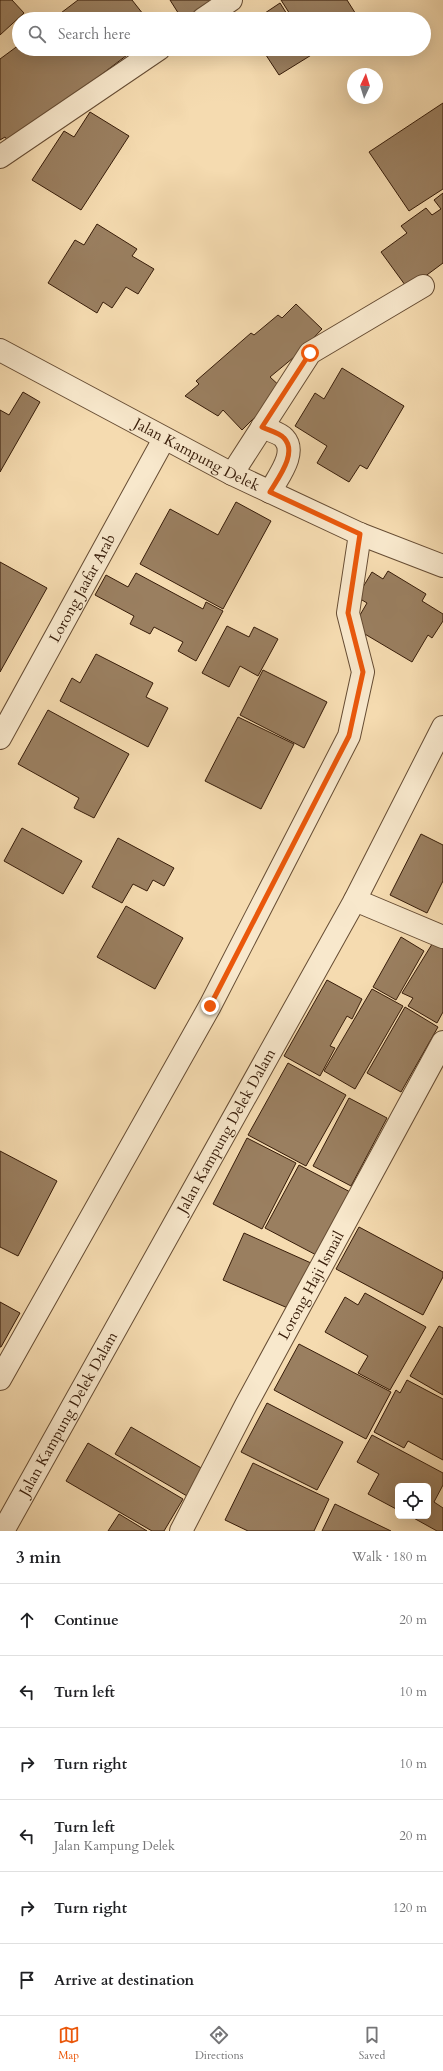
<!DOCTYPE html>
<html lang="en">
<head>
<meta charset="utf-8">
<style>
  :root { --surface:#fff; --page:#f2f2f2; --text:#202124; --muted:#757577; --line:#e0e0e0; --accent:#ea580c }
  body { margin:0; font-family:Cardo,serif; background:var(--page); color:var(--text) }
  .controls { position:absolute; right:12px; bottom:12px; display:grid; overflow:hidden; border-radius:6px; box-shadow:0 4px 16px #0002 }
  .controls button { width:36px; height:36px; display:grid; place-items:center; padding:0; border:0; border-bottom:1px solid var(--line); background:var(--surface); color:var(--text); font:20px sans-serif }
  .compass { position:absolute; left:347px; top:68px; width:36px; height:36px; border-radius:50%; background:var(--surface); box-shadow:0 4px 16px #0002; rotate:4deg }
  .stop { position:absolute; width:12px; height:12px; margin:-9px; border:3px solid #ea580c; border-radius:50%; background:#fff }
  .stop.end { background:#ea580c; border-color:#fff; box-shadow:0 1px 4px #0008 }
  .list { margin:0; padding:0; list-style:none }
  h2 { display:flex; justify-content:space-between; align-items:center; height:52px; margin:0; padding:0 16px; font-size:17px }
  h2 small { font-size:13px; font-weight:400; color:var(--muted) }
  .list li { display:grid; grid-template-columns:26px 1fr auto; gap:12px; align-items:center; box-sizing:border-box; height:72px; padding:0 16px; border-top:1px solid var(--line) }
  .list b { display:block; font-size:15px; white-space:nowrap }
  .list p { margin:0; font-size:13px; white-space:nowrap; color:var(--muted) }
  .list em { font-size:13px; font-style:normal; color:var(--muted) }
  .icon { flex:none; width:22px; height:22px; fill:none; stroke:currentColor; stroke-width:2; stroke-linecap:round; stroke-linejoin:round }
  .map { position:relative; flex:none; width:443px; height:1531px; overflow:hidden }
  .search { position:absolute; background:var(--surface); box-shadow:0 4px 16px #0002; left:12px; right:12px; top:12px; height:44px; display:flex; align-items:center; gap:10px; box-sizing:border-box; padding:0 14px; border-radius:22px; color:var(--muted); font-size:15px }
  .sheet { height:484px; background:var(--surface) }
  nav { display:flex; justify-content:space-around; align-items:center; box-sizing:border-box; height:56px; border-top:1px solid var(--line); background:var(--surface); font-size:11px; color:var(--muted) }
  nav a { display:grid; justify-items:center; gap:2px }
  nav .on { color:var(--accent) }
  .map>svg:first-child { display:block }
  .building { fill:#9a7f60; stroke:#371c09 }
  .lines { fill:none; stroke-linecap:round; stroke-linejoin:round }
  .minor-casing { stroke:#664c33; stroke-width:24 }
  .minor { stroke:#f8e8cc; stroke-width:22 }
  .route { stroke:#ea580c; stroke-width:5 }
  .labels { text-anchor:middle; stroke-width:3.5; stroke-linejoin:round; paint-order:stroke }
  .street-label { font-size:15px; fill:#371c09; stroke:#f8e8cc }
</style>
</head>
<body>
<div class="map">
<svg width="443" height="1531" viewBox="0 0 443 1531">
  <rect width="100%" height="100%" fill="#f5dbb0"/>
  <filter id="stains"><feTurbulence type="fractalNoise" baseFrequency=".005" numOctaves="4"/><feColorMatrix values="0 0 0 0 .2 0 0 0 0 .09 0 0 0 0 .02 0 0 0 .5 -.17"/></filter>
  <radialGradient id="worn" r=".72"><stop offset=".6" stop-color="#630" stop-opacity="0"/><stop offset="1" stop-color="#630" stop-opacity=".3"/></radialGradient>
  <path class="building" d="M 0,0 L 12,0 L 24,13 L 0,35 Z
    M 78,0 L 132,0 L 147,19 L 53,19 Z
    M 170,0 L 215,0 L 185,19 L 182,19 Z
    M 281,0 L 347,0 L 359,19 L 293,19 Z
    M 280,3 L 290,19 L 256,19 Z
    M 19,45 L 19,49 L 135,49 L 10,144 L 5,137 L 0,140 L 0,59 Z
    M 262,49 L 310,49 L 313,54 L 279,75 Z
    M 443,103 L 443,189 L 409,211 L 369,152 Z
    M 90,112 L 129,136 L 81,210 L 32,180 L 64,131 L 74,137 Z
    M 443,193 L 443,263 L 408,289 L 381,252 L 407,233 L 401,226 L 426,208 L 432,215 L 441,209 L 434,200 Z
    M 97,224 L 137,249 L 132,256 L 154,269 L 138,294 L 126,287 L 112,308 L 103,302 L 97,313 L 48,283 L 75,240 L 84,245 Z
    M 296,304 L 322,329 L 299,353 L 270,377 L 283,389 L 242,430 L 223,410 L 218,416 L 185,396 L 199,384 L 196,381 L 251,333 L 254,335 L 278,315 L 282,318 Z
    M 342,368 L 404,406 L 367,469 L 360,465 L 349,482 L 317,463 L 327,446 L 295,426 L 315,393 L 324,399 Z
    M 23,392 L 40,402 L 0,472 L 0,410 L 9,415 Z
    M 236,502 L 271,521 L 223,609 L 140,564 L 170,509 L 218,535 Z
    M 0,562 L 47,588 L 0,672 Z
    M 388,571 L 426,594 L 422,601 L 443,614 L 443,621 L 432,638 L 428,635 L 412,662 L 353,627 L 367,603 L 357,597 L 372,572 L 383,579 Z
    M 136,573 L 203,609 L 206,602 L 223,611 L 196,661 L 178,651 L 183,642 L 154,627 L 150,634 L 130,624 L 134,616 L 95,595 L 106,575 L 128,587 Z
    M 227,626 L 249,637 L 254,627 L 278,639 L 258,676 L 240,666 L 229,687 L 202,673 Z
    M 96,654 L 153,683 L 146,697 L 168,708 L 148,747 L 60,701 L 72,678 L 80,683 Z
    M 263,670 L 327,702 L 304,748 L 240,715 Z
    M 48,710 L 129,754 L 94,818 L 74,808 L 79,798 L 18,764 Z
    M 238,717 L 294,744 L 261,809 L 205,781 Z
    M 22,828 L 82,861 L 63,894 L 4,861 Z
    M 421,834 L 443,845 L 443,881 L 427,913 L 390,895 Z
    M 118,838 L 174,868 L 164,886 L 153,880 L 147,891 L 133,884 L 122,903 L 92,887 Z
    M 126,906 L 183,938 L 155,989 L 97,957 Z
    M 437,936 L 443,940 L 443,1012 L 437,1023 L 408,1006 L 413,998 L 402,993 Z
    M 401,937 L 424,951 L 396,1000 L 373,987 Z
    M 327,980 L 362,999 L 352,1019 L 347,1016 L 330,1046 L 335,1048 L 320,1076 L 284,1056 Z
    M 372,989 L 403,1006 L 355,1089 L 324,1071 Z
    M 405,1007 L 438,1027 L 401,1092 L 367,1073 Z
    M 288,1063 L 346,1095 L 306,1166 L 248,1135 Z
    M 349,1098 L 387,1118 L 351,1186 L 313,1166 Z
    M 247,1138 L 296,1163 L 262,1229 L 213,1204 Z
    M 0,1151 L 57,1181 L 18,1256 L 0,1247 Z
    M 299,1165 L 354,1194 L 320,1257 L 265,1228 Z
    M 359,1227 L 443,1272 L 443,1277 L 423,1315 L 336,1269 Z
    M 244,1233 L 311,1263 L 290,1309 L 223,1280 Z
    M 365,1293 L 426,1327 L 390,1390 L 358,1373 L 368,1356 L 325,1332 L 345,1297 L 358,1305 Z
    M 0,1302 L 20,1313 L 1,1347 L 0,1347 Z
    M 439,1326 L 443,1328 L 443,1395 L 410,1376 Z
    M 299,1344 L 391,1392 L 366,1439 L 274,1390 Z
    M 407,1380 L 443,1399 L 443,1460 L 408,1441 L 404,1448 L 374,1432 L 396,1390 L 400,1393 Z
    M 267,1403 L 343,1442 L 317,1490 L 241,1452 Z
    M 131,1427 L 203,1469 L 187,1496 L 115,1454 Z
    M 372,1435 L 443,1473 L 443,1485 L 434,1502 L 443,1508 L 443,1531 L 437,1531 L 410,1516 L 428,1516 L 428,1486 L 398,1486 L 398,1510 L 368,1494 L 379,1474 L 357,1462 Z
    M 88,1443 L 183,1499 L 164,1531 L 152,1531 L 66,1481 Z
    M 253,1463 L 329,1499 L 314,1531 L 248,1531 L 225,1520 Z
    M 335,1504 L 391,1531 L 322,1531 Z
    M 119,1514 L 147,1531 L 108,1531 Z"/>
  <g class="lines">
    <defs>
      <g id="minor">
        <path d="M 203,19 L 231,0"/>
        <path d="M 0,157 L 159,49"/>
        <path id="s1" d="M 0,350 L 232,474 L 360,534 L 443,566"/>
        <path d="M 262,427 C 268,430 280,433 284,438 C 298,453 277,478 270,492"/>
        <path d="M 232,474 L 310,353 L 423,286"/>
        <path id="s2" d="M 0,738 L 164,439"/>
        <path d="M 355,900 L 443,937"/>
        <path d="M 0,1379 L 210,1006 L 349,736 L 363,672 L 348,613 L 360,534"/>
        <path id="s3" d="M 3,1531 L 355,900 L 443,727"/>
        <path id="s4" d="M 181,1531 L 246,1405 L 443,1042"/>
      </g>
    </defs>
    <use href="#minor" class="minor-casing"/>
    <use href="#minor" class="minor"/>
  </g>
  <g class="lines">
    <path class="route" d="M 210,1006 L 349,736 L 363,672 L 348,613 L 360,534 L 270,492 C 278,478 298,453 284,438 C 280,433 268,430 262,427 L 310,353"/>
  </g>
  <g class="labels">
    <g class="street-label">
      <text dy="5" stroke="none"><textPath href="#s1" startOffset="223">Jalan Kampung Delek</textPath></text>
      <text dy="5" stroke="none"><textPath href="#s2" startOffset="171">Lorong Jaafar Arab</textPath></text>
      <text dy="5" stroke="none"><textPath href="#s3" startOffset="458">Jalan Kampung Delek Dalam</textPath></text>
      <text dy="5" stroke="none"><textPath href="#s4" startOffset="278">Lorong Haji Ismail</textPath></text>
      <text dy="5" stroke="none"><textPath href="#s3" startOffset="134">Jalan Kampung Delek Dalam</textPath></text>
    </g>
  </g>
  <rect width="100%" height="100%" filter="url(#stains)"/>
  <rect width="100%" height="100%" fill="url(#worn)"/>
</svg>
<div class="controls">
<button><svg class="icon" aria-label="locate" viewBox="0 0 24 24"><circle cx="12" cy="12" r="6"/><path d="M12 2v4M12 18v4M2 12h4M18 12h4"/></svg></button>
</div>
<svg class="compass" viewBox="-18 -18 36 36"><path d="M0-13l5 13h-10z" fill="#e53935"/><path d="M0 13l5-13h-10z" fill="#757577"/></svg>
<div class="stop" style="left:310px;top:353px"></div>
<div class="stop end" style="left:210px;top:1006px"></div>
<div class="search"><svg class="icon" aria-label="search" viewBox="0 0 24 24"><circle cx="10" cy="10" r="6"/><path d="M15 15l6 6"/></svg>Search here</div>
</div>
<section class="sheet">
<h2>3 min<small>Walk · 180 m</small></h2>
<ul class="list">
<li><svg class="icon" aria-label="ahead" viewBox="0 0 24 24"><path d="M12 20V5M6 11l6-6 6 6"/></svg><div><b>Continue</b></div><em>20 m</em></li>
<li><svg class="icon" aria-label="left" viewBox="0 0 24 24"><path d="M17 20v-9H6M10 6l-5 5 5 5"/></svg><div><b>Turn left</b></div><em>10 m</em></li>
<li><svg class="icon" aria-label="right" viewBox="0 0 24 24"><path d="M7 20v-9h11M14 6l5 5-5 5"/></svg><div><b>Turn right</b></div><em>10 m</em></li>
<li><svg class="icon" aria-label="left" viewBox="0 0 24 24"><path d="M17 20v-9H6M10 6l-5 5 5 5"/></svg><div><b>Turn left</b><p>Jalan Kampung Delek</p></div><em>20 m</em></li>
<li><svg class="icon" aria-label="right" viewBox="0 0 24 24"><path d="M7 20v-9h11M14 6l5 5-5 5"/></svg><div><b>Turn right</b></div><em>120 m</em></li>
<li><svg class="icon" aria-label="arrive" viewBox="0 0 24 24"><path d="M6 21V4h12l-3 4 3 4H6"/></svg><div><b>Arrive at destination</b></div></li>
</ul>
</section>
<nav>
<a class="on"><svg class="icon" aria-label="map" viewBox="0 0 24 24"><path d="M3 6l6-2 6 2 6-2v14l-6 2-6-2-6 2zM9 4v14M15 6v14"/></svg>Map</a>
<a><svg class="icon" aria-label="directions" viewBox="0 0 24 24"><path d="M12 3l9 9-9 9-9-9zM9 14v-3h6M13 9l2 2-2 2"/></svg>Directions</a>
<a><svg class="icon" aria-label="saved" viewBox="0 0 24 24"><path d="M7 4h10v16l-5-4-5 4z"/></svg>Saved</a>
</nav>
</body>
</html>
